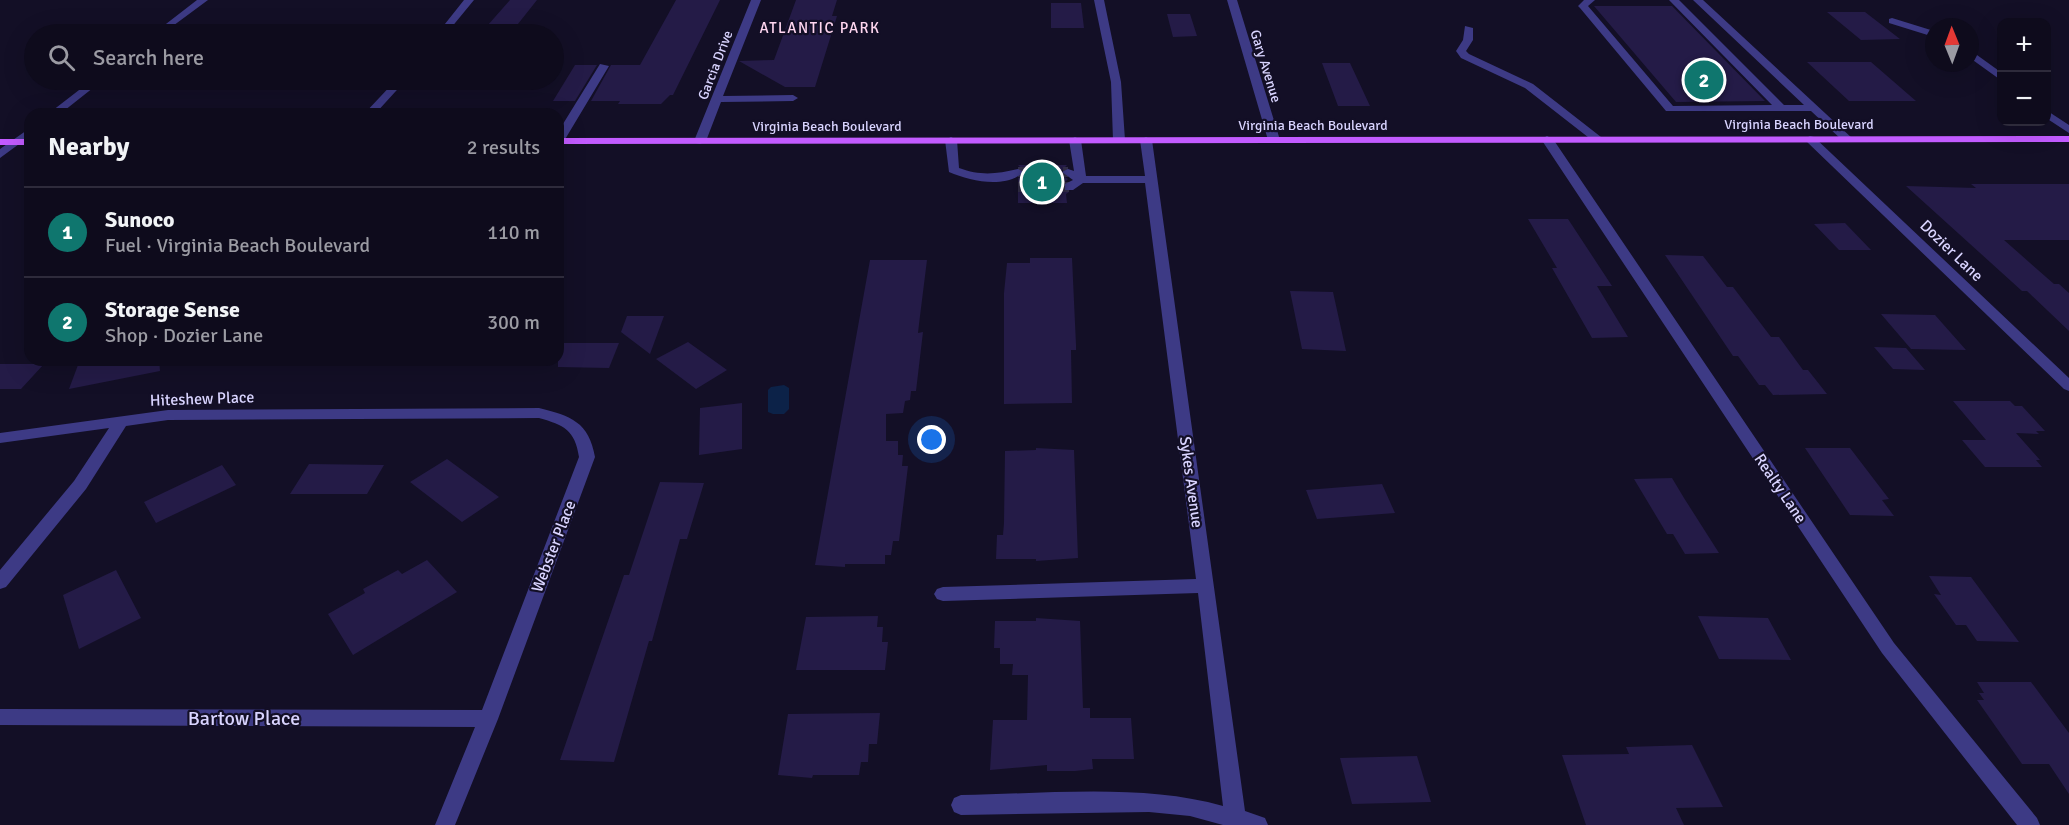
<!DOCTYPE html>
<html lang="en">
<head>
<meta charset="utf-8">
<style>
  :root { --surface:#0e0b1c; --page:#1c1929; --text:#f1f3f6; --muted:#9b9ba3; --line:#2e2b3b; --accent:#0f766e }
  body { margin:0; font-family:Signika,sans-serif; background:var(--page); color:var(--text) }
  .controls { position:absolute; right:18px; top:18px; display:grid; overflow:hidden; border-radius:12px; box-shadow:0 6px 24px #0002 }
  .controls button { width:54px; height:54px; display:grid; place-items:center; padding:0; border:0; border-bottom:2px solid var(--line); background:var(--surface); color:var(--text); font:30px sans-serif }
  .compass { position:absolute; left:1925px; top:18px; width:54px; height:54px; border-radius:50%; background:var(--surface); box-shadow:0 6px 24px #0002; rotate:359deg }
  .you { position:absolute; left:932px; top:440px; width:21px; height:21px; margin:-15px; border:4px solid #fff; border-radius:50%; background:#1a73e8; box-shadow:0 0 0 9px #1a73e833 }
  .badge { display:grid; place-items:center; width:39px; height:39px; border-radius:50%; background:var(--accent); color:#fff; font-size:20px; font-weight:700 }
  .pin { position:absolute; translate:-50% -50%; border:3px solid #fff; box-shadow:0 2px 6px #0006 }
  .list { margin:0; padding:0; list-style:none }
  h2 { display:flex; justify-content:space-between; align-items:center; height:78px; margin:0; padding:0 24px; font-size:26px }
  h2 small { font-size:20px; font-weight:400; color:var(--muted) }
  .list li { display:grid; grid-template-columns:39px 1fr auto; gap:18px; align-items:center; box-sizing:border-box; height:90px; padding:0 24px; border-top:2px solid var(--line) }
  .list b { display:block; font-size:22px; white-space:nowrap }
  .list p { margin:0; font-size:20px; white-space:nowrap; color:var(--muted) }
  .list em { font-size:20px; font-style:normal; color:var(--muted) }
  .icon { flex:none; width:33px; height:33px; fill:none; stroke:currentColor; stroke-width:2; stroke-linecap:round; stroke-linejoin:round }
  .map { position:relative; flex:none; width:2069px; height:825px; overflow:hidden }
  .search { position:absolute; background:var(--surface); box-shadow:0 6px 24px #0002; left:24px; top:24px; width:540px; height:66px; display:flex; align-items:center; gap:15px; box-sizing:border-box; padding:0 21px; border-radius:33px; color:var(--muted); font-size:22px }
  .panel { position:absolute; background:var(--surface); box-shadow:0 6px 24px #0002; left:24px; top:108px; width:540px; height:258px; border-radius:18px }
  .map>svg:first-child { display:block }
  .water { fill:#0c2248 }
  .building { fill:#241b47 }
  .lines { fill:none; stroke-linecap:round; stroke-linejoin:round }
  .minor-tunnel { stroke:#312d47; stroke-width:10; stroke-dasharray:10 5; stroke-linecap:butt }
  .minor { fill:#3d3a85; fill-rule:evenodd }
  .major { fill:#c25bff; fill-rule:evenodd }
  .labels { text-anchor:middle; stroke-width:4.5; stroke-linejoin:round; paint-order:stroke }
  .far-street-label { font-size:14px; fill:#d9d4ff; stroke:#130f26 }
  .far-neighbourhood-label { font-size:15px; letter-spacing:1.5px; fill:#ffd6f0; stroke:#130f26 }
  .street-label { font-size:16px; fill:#d9d4ff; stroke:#130f26 }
  .near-street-label { font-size:20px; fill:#d9d4ff; stroke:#130f26 }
</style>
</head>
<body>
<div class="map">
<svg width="2069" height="825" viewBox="0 0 2069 825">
  <rect width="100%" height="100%" fill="#130f26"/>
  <path class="water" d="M 784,385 L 789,388 L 789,409 L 784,414 L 773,414 L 768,412 L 768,390 L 771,387 Z"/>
  <path class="building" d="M 510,0 L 537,0 L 510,34 L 480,34 Z
    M 676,0 L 720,0 L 673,95 L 670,95 L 661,104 L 618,104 L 620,101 L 591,101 L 611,65 L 640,65 Z
    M 796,0 L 837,0 L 832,16 L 837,16 L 815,87 L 785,87 L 739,61 L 774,60 Z
    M 1051,3 L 1081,3 L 1084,28 L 1051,28 Z
    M 1594,6 L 1672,6 L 1765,101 L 1676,102 Z
    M 1827,12 L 1865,12 L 1900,39 L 1861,40 Z
    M 1167,14 L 1190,14 L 1197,36 L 1173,37 Z
    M 1807,62 L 1871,62 L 1916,101 L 1849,101 Z
    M 1322,63 L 1350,63 L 1370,106 L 1338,106 Z
    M 575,65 L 597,65 L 575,101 L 553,101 Z
    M 1018,165 L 1067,165 L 1060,173 L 1068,179 L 1063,184 L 1063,192 L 1069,192 L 1066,194 L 1067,203 L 1018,203 L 1018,178 L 1026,173 Z
    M 1971,184 L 2069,184 L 2069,240 L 2004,240 L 2054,284 L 2059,284 L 2069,293 L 2069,331 L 2027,291 L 2022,291 L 1906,186 L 1976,188 Z
    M 1528,219 L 1568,219 L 1612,286 L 1597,286 L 1628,337 L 1592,338 L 1552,268 L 1557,268 Z
    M 1845,223 L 1871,250 L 1839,250 L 1814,224 Z
    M 1665,255 L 1703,256 L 1727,287 L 1733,287 L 1771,337 L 1779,337 L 1803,370 L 1808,370 L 1827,394 L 1773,395 L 1765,385 L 1759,385 L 1738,356 L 1733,356 Z
    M 1030,258 L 1072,258 L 1076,345 L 1076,350 L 1071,350 L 1072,403 L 1004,404 L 1004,293 L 1007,263 L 1030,263 Z
    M 870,260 L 927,260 L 919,324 L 918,333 L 923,332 L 916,391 L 911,391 L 910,400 L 905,401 L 903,413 L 886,414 L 886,441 L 898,441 L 898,455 L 903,455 L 902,466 L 908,466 L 899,541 L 893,541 L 891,555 L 885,555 L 885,564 L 845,564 L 845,567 L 815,565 Z
    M 1290,291 L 1333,292 L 1346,351 L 1302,349 Z
    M 1881,314 L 1935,315 L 1966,350 L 1911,349 Z
    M 627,316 L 664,316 L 650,354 L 621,332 Z
    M 688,342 L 727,370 L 696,389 L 656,359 Z
    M 558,343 L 619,343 L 609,368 L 558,367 Z
    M 1874,347 L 1906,348 L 1925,370 L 1893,369 Z
    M 103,360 L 159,360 L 160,371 L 69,389 L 78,365 Z
    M 0,364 L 44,364 L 21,389 L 0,389 Z
    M 1953,401 L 2010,401 L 2015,406 L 2022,406 L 2045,431 L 2036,431 L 2039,434 L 2016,433 L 2040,460 L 2036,460 L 2042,467 L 1985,467 L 1962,440 L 1986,440 Z
    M 742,403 L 742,449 L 699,455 L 700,408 Z
    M 1036,448 L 1074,450 L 1078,558 L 1036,561 L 1036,559 L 996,559 L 997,535 L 1003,535 L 1004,523 L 1005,451 L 1036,450 Z
    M 1805,448 L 1850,448 L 1889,499 L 1882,500 L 1894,516 L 1850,515 Z
    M 447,459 L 499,497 L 462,522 L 410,482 Z
    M 309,464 L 384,465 L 367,494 L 290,494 Z
    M 222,465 L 236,485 L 156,523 L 144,502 Z
    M 1672,478 L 1684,498 L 1719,553 L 1685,554 L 1673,534 L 1667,534 L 1634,479 Z
    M 660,482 L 704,483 L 687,539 L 680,539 L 652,641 L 649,641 L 614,762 L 560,760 L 624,575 L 629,575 Z
    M 1382,484 L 1395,513 L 1317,519 L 1306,490 Z
    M 427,560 L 457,592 L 353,655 L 328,614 L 365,593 L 363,589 L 398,570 L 402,574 Z
    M 116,570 L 141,618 L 79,649 L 63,595 Z
    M 1929,576 L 1971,577 L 2019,642 L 1977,641 L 1966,625 L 1956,625 L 1934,594 L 1941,595 Z
    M 878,616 L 877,627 L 883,627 L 882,642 L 888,642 L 885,670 L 796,670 L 806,617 Z
    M 1698,616 L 1768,618 L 1791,660 L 1719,659 Z
    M 1036,618 L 1080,621 L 1083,708 L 1090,708 L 1090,718 L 1131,718 L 1134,759 L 1092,759 L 1093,769 L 1075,771 L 1047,771 L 1047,765 L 990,770 L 993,720 L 1027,720 L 1028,675 L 1012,675 L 1013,664 L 1000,664 L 1000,648 L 994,648 L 995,621 L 1036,621 Z
    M 1977,682 L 2031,682 L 2069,733 L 2069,794 L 2049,764 L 2022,764 L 1977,700 L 1984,700 L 1979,693 L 1984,693 Z
    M 880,713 L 877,744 L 869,744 L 868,762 L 861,762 L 859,775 L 813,775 L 812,778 L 778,775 L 788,714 Z
    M 1692,745 L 1723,807 L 1676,808 L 1684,825 L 1586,825 L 1562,755 L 1629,754 L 1626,747 Z
    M 1417,756 L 1431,802 L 1352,804 L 1340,758 Z"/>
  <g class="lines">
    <path class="minor-tunnel" d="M 1018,172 L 1068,172
      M 1018,187 L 1069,187"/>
    <path class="minor" d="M 197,0 L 208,0 L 162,34 L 153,34 Z
      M 464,0 L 474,0 L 446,34 L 437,34 Z
      M 751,0 L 761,0 L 723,96 L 793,95 L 798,98 L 793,101 L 721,102 L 706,141 L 700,144 L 696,143 L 694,141 Z
      M 1094,0 L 1104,0 L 1121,82 L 1125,140 L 1119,143 L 1113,140 L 1111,82 Z
      M 1227,0 L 1237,0 L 1280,140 L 1278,142 L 1274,143 L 1268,140 Z
      M 1584,0 L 1595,0 L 1588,6 L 1673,106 L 1772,105 L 1669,0 L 1679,0 L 1784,105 L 1804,105 L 1693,0 L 1703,0 L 1853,139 L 1851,141 L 1843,141 L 1811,111 L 1666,111 L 1580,8 L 1578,6 Z
      M 1892,18 L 1934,31 L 1934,37 L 1889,23 L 1889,19 Z
      M 1465,26 L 1473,28 L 1473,40 L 1466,51 L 1469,54 L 1533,84 L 1601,137 L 1601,141 L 1593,141 L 1525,88 L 1461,58 L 1456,51 L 1463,40 Z
      M 1970,50 L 2002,73 L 2002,81 L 1970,58 Z
      M 600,64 L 609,66 L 564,141 L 558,144 L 558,132 Z
      M 92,80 L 103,80 L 60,114 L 48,114 Z
      M 396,80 L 406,80 L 375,114 L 364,114 Z
      M 2046,110 L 2069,125 L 2069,133 L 2046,118 Z
      M 30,128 L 30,136 L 0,158 L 0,149 Z
      M 1547,136 L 1553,139 L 1894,643 L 2037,818 L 2040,825 L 2017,825 L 1882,653 L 1541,139 Z
      M 1810,136 L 1814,137 L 2069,378 L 2069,391 L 2064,389 L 1806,141 L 1804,139 Z
      M 951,137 L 957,140 L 959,168 C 981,176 996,174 1018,169 L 1024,172 C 1004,189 971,181 949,172 L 945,140 Z
      M 1075,137 L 1081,140 L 1086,176 L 1145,176 L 1140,140 L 1146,137 L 1152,140 L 1245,811 L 1265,818 L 1268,825 L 1223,825 L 1190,816 L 1149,812 L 961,815 L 954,812 L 951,805 L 954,798 L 961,795 C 1045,794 1143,783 1223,806 L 1198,593 L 943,601 L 937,599 L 934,594 L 937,589 L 943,587 L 1196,579 L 1145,183 L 1083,183 L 1073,190 L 1065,190 L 1065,184 L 1073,180 L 1062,172 L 1068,169 L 1074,171 L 1069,140 Z
      M 539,408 C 571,416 589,422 595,457 L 498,719 L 455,825 L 435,825 L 475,727 L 0,725 L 0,709 L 482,710 L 579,457 C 575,430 564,425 539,418 L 168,420 L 126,426 L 86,489 L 6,587 L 0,589 L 0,570 L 74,481 L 109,428 L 0,443 L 0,433 L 168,410 Z"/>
    <path class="major" d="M 2069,136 L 2069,142 L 558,144 L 558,138 Z
      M 0,139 L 30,139 L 30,145 L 0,145 Z"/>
  </g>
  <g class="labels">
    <g class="far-street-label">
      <text transform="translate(715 65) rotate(-69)" y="5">Garcia Drive</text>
      <text transform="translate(1266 66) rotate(73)" y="5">Gary Avenue</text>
      <text x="1799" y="129">Virginia Beach Boulevard</text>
      <text x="1313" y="130">Virginia Beach Boulevard</text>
      <text x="827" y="131">Virginia Beach Boulevard</text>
    </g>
    <g class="far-neighbourhood-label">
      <text x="820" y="33">ATLANTIC PARK</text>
    </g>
    <g class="street-label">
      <text transform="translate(1952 250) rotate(44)" y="6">Dozier Lane</text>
      <text transform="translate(202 398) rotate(-2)" y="6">Hiteshew Place</text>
      <text transform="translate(1192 482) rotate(82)" y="6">Sykes Avenue</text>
      <text transform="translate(1781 488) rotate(56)" y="6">Realty Lane</text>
      <text transform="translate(553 546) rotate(-69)" y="6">Webster Place</text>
    </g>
    <g class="near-street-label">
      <text x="244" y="725">Bartow Place</text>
    </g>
  </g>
</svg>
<div class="controls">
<button>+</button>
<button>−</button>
</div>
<svg class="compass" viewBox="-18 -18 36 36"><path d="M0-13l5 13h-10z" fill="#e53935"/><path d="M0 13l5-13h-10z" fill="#9b9ba3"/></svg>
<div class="you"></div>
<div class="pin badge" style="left:1042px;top:182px">1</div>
<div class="pin badge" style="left:1704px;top:80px">2</div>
<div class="search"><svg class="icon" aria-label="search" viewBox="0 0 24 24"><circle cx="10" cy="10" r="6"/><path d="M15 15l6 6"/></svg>Search here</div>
<section class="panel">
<h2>Nearby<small>2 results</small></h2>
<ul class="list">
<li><span class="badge">1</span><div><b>Sunoco</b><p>Fuel · Virginia Beach Boulevard</p></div><em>110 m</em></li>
<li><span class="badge">2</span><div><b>Storage Sense</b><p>Shop · Dozier Lane</p></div><em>300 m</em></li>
</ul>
</section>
</div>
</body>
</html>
